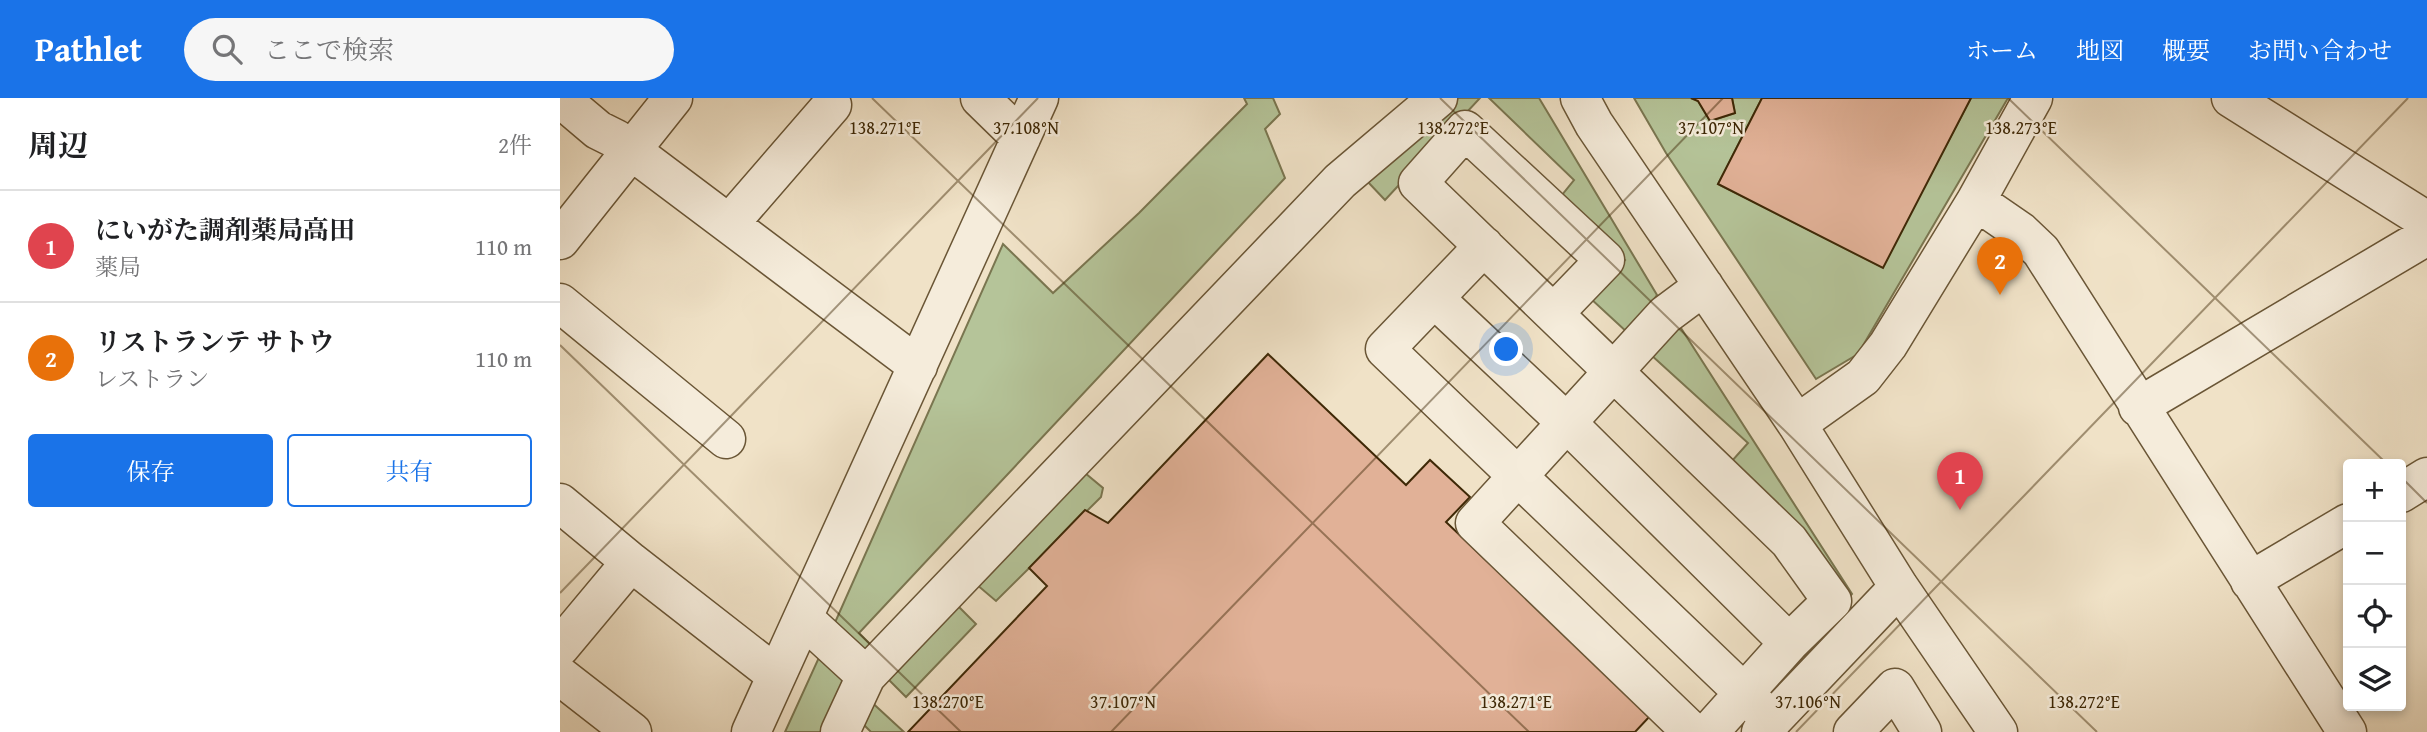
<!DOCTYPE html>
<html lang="ja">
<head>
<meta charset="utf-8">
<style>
  :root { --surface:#fff; --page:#f6f6f6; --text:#202124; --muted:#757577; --line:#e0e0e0; --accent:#1a73e8 }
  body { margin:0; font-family:"Gentium Book Plus","Noto Serif JP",serif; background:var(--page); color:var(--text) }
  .controls { position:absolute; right:21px; bottom:21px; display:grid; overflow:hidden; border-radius:7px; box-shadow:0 4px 10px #0003 }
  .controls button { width:63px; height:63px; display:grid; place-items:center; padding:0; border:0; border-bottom:2px solid var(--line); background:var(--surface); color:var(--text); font:35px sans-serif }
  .you { position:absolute; left:947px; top:252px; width:24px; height:24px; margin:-18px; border:5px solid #fff; border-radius:50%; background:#1a73e8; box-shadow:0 0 0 10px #1a73e833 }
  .badge { display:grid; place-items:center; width:46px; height:46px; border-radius:50%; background:var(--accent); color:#fff; font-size:23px; font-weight:700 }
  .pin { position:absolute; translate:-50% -58px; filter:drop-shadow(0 2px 4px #0008) }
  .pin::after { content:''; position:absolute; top:37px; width:24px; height:21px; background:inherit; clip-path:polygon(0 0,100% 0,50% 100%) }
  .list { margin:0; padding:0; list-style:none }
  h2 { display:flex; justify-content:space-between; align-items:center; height:91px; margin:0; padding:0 28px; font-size:30px }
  h2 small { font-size:23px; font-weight:400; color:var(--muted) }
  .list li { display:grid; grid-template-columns:46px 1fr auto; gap:21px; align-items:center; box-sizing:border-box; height:112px; padding:0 28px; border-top:2px solid var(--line) }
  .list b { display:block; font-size:26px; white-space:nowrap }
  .list p { margin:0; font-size:23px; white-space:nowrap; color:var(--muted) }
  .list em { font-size:23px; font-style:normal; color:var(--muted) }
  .actions { display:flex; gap:14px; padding:21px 28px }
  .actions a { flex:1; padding:16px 0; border:2px solid var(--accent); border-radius:7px; text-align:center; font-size:24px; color:var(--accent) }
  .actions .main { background:var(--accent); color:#fff }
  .icon { flex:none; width:38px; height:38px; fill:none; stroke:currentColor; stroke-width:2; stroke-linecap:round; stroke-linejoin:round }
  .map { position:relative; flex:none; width:1867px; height:634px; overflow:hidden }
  header { display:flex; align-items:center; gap:42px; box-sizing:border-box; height:98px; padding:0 35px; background:var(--accent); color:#fff }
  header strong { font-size:33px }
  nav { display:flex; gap:38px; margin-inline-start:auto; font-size:24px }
  .search { width:490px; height:63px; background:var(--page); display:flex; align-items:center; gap:18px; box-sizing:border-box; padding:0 24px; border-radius:38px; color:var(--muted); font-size:26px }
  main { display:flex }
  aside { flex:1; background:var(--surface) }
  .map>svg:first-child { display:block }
  .green { fill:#b5c499; stroke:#7a7650; stroke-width:2 }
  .building { fill:#e1b197; stroke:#3e2806; stroke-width:2 }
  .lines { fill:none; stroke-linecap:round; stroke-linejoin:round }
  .minor-casing { stroke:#6a5636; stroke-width:41 }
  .minor { stroke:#f5ecdb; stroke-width:38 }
  .ticks { fill:none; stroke:#3e2806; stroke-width:2; stroke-opacity:0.45 }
  .ticks-label { font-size:18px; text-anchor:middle; fill:#3e2806; stroke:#f5ecdb; stroke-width:5; stroke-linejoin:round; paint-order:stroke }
</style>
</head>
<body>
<header>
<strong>Pathlet</strong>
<div class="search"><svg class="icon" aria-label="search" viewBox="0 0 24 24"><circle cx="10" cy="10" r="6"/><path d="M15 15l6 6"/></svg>ここで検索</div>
<nav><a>ホーム</a><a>地図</a><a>概要</a><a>お問い合わせ</a></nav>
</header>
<main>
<aside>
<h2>周辺<small>2件</small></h2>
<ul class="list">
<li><span class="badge" style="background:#e0444e">1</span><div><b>にいがた調剤薬局高田</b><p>薬局</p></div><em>110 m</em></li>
<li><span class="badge" style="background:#e8710a">2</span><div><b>リストランテ サトウ</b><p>レストラン</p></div><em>110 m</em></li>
</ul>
<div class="actions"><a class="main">保存</a><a>共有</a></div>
</aside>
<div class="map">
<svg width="1867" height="634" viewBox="0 0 1867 634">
  <rect width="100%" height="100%" fill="#f0e2c7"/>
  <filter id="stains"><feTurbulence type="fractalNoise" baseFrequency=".00286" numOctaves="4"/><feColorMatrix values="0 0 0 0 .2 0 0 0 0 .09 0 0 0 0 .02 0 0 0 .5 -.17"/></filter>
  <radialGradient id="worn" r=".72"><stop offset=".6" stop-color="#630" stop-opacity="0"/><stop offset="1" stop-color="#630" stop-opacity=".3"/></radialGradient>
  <path class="green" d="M 684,0 L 713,0 L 720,16 L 705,31 L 725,80 L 299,535 L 314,550 L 305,555 L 273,529 L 443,146 L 493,195 L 579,115 L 687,6 Z
    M 898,0 L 920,0 L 825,102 L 807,83 Z
    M 929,0 L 979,0 L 1097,197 L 1069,236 L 1030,200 L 1065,162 L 998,102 L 1014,82 Z
    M 1074,0 L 1131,0 L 1138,3 L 1150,23 L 1175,15 L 1172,0 L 1202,0 L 1158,86 L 1322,169 L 1411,0 L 1448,0 L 1298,256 L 1256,281 L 1106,55 Z
    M 1119,227 L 1292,496 L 1286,503 L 1171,364 L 1188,345 L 1090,256 Z
    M 525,375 L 543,390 L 541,399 L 436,503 L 416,486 Z
    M 398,508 L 416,526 L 346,599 L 328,581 Z
    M 261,555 L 284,582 L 264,634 L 225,634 Z
    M 306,599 L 344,634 L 311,634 L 298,621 Z"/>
  <path class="building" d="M 1131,0 L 1172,0 L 1175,15 L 1150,23 L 1138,3 Z
    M 1202,0 L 1411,0 L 1323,170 L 1158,86 Z
    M 708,256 L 846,387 L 870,362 L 910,399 L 886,424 L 1090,618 L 1075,634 L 348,634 L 487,488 L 469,470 L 525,412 L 548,425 Z"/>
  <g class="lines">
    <defs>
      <path id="minor" d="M 0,0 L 38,32 L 56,41 L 358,268
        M 420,0 L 461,40
        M 1020,0 L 1034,26 L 1237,326 L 1339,489 L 1438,634
        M 1671,0 L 1867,123
        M 1416,103 L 1461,134 L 1481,153 L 1787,634
        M 169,126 L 272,7
        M 0,142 L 113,0
        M 874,200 L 924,148
        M 0,205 L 166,341
        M 994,215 L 1045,162 L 905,32 L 858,85 L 1229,443 L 1272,503 L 1229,545
        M 1578,309 L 1867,138
        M 1237,326 L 1303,279 L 1328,247 L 1416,103 L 1473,0
        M 1841,395 L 1867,379
        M 0,405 L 71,464 L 216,577
        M 1690,483 L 1788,425
        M 243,520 L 306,578 L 780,83 L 878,0
        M 0,549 L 71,464
        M 0,578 L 72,634
        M 191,634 L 479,0
        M 280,634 L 306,578
        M 1132,634 L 915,425 L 1105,217 L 1144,188
        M 1149,634 L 1229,545 L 1007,325 L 874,200 L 825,251 L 1184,595 L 1212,623
        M 1201,634 L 1339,489
        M 1293,634 L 1335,590 L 1362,634"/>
    </defs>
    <use href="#minor" class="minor-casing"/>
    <use href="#minor" class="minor"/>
  </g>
  <path class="ticks" d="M 312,0 L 969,634M 880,0 L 1537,634M 1448,0 L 1827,366M 0,247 L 401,634M 1841,379 L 1867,405M 0,495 L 478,0M 551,634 L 1163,0M 1236,634 L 1848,0"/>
  <g class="ticks-label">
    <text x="325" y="36">138.271°E</text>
    <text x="893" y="36">138.272°E</text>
    <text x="1461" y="36">138.273°E</text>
    <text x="466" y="36">37.108°N</text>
    <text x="1151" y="36">37.107°N</text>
    <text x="563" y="610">37.107°N</text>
    <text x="1248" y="610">37.106°N</text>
    <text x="388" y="610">138.270°E</text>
    <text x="956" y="610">138.271°E</text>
    <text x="1524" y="610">138.272°E</text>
  </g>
  <rect width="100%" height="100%" filter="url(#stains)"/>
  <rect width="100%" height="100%" fill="url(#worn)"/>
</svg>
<div class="controls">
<button>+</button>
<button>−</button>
<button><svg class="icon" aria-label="locate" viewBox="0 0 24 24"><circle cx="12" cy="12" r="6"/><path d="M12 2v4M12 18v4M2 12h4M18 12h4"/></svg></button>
<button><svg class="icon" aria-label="layers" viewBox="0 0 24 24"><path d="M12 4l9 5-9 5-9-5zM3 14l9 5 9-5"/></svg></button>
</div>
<div class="you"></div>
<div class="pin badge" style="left:1400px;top:412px;background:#e0444e">1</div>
<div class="pin badge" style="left:1440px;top:197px;background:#e8710a">2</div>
</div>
</main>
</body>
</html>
